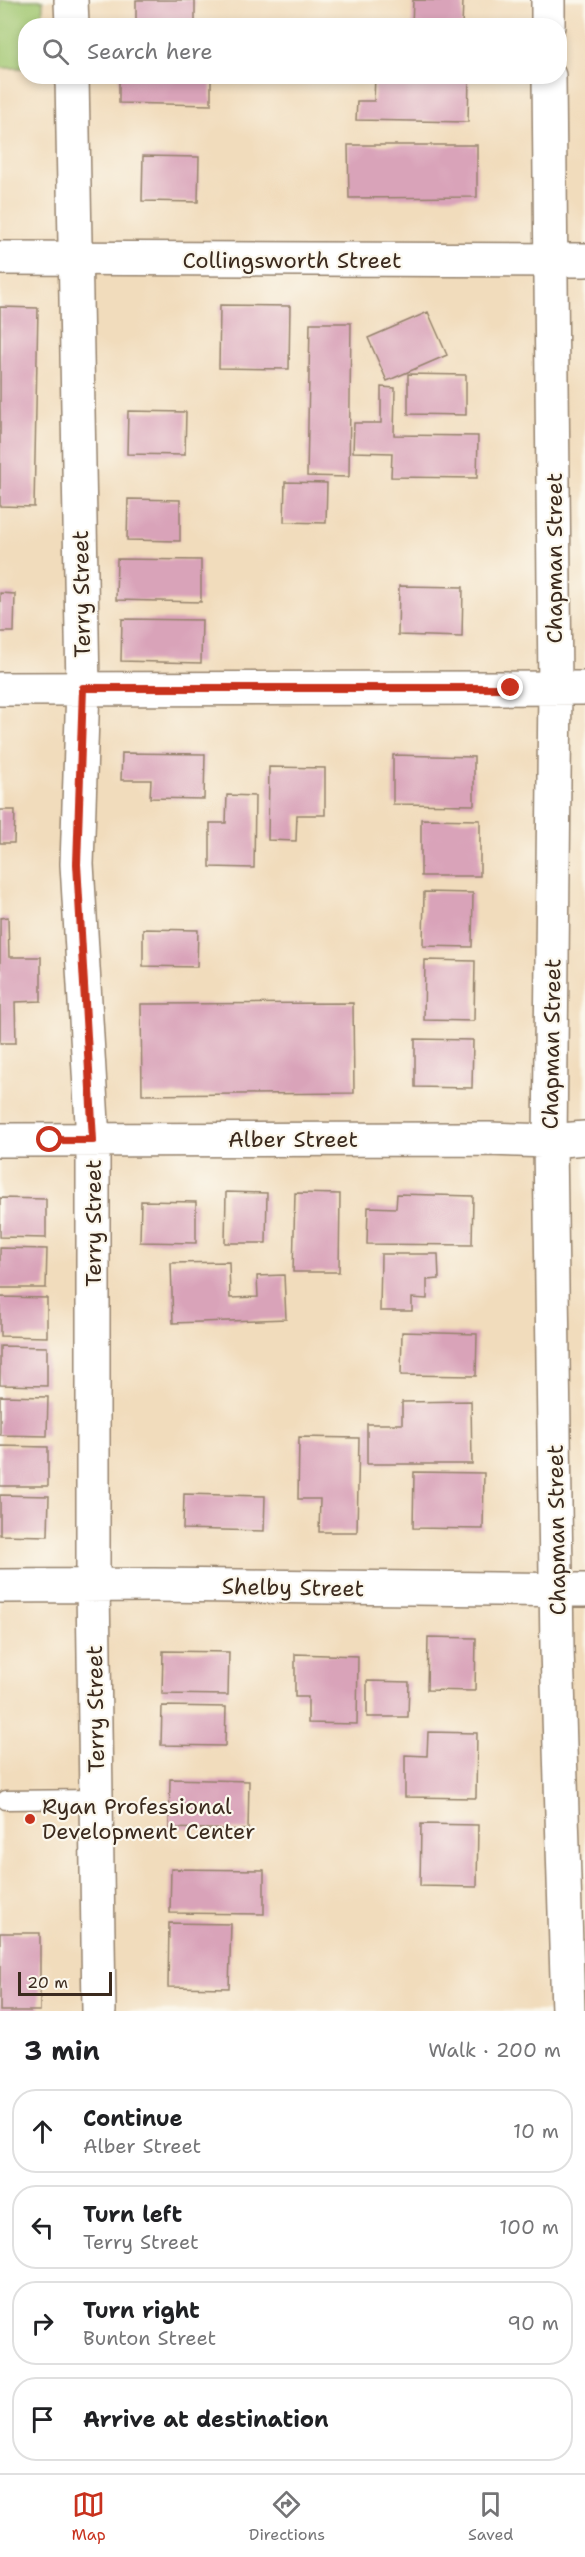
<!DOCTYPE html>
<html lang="en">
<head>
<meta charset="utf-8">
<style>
  :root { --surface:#fff; --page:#f2f2f2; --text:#202124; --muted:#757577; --line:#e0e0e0; --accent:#c8321e }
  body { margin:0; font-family:"Shantell Sans",sans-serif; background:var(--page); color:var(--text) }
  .scale { position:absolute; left:18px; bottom:15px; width:94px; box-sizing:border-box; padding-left:6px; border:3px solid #3b2a1e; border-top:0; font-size:16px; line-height:21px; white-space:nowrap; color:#3b2a1e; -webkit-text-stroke:4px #fbf7ec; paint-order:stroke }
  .stop { position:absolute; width:18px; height:18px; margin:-14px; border:4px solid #c8321e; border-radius:50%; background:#fff }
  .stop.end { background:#c8321e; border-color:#fff; box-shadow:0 2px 6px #0008 }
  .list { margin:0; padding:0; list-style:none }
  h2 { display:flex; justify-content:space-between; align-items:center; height:78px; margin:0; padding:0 24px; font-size:26px }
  h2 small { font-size:20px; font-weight:400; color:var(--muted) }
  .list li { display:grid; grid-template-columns:39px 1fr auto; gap:18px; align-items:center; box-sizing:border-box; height:84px; margin:0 12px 12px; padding:0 12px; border:2px solid var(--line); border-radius:24px }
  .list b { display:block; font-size:22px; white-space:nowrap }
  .list p { margin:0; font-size:20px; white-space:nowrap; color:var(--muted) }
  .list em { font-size:20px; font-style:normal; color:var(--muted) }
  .icon { flex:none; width:33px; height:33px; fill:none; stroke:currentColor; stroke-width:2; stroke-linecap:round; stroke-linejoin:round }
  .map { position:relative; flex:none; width:585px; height:2011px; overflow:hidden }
  .search { position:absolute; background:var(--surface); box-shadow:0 3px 9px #0003; left:18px; right:18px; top:18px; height:66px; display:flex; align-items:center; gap:15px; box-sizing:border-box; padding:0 21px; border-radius:24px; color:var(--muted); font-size:22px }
  .sheet { height:462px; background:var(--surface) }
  nav { display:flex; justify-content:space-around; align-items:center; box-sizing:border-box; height:84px; border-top:2px solid var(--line); background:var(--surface); font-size:16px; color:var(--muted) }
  nav a { display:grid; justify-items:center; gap:3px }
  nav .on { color:var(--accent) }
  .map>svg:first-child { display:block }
  .grass { fill:#a1c771; stroke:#6e7848; stroke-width:1.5 }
  .building { fill:#d9a3b9 }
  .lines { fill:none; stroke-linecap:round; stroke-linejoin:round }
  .service-casing { stroke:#96836d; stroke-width:21 }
  .minor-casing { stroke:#96836d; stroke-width:36 }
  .secondary-casing { stroke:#96836d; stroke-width:36 }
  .service { stroke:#fff; stroke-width:18 }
  .minor { stroke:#fff; stroke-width:33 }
  .secondary { stroke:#fff; stroke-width:33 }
  .route { stroke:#c8321e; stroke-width:8 }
  .poi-dot { fill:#c8321e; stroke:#fbf7ec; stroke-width:2 }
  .labels { text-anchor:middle; stroke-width:4.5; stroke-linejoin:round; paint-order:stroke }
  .street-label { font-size:22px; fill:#3b2a1e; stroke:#fbf7ec }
  .poi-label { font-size:22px; fill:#3b2a1e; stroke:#fbf7ec; text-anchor:start }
</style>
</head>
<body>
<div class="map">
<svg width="585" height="2011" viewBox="0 0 585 2011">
  <rect width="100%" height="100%" fill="#fbf7ec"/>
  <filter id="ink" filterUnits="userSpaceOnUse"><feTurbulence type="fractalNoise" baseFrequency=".0167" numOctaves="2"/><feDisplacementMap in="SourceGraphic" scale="12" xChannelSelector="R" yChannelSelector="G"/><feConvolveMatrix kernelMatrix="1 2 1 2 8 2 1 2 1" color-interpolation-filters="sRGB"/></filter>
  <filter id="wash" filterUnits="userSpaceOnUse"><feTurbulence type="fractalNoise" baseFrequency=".008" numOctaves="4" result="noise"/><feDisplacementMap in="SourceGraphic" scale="24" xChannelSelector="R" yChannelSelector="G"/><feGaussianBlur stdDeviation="1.35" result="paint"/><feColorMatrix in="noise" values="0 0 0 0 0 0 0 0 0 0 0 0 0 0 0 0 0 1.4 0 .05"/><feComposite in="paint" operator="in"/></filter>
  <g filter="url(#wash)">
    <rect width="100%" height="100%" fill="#f1dcbc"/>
    <path class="grass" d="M 0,0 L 43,0 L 42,25 L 26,26 L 25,68 L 0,68 Z"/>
    <g id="blocks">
      <path class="building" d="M 136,0 L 195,0 L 195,26 L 136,26 Z
        M 413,0 L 463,1 L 462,26 L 412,26 Z
        M 119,76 L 211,76 L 211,105 L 119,103 Z
        M 375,76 L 469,77 L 468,122 L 356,120 L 357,101 L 374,101 Z
        M 348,145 L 477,145 L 477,197 L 349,198 Z
        M 143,156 L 199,157 L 198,202 L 142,201 Z
        M 220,305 L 290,306 L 289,369 L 219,368 Z
        M 0,307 L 38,308 L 34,507 L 0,506 Z
        M 428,312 L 447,355 L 387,381 L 368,338 Z
        M 310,323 L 351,323 L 349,477 L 307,476 Z
        M 408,374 L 466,375 L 466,415 L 408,414 Z
        M 381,387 L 395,388 L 394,435 L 478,436 L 477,478 L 391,477 L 392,453 L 353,452 L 354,423 L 381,423 Z
        M 128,411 L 186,412 L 185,455 L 127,454 Z
        M 285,482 L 327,483 L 326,523 L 284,522 Z
        M 128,499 L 180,500 L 180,541 L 127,540 Z
        M 117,559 L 201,560 L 201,602 L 116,600 Z
        M 399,586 L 463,587 L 462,637 L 398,635 Z
        M 0,593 L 15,594 L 14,632 L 0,632 Z
        M 122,619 L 202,620 L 201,663 L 121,661 Z
        M 122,753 L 205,754 L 204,799 L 150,798 L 151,780 L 121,780 Z
        M 393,755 L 474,757 L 474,805 L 393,804 Z
        M 269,767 L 325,768 L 325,815 L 297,815 L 296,841 L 268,840 Z
        M 227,795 L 255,796 L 254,868 L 210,867 L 210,823 L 226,823 Z
        M 0,810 L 15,810 L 14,843 L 0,843 Z
        M 421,819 L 480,820 L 480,876 L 421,876 Z
        M 424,892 L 473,893 L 472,947 L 423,946 Z
        M 8,917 L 9,957 L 41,957 L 41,1001 L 15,1002 L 16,1043 L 0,1043 L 0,918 Z
        M 143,929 L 198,930 L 197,967 L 143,966 Z
        M 425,960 L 475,961 L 474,1021 L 424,1020 Z
        M 353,1003 L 354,1093 L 142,1095 L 141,1004 Z
        M 415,1039 L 473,1040 L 472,1088 L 415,1087 Z
        M 226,1192 L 267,1193 L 266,1243 L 225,1243 Z
        M 295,1193 L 340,1194 L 339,1272 L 293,1272 Z
        M 397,1194 L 473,1196 L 472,1245 L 367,1244 L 368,1207 L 396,1208 Z
        M 0,1198 L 46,1199 L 46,1238 L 0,1237 Z
        M 141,1201 L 196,1202 L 196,1243 L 140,1242 Z
        M 0,1248 L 47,1249 L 46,1288 L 0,1288 Z
        M 381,1254 L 438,1254 L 439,1279 L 427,1280 L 427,1299 L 412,1298 L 412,1311 L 380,1311 Z
        M 229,1262 L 230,1298 L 258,1297 L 257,1276 L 284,1275 L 286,1319 L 173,1323 L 171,1263 Z
        M 0,1297 L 47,1298 L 47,1337 L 0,1336 Z
        M 402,1332 L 477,1334 L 476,1376 L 401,1375 Z
        M 0,1346 L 47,1347 L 47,1386 L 0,1385 Z
        M 0,1396 L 48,1397 L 47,1436 L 0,1435 Z
        M 471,1401 L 472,1464 L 367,1464 L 367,1424 L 402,1424 L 402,1402 Z
        M 299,1437 L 359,1438 L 357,1532 L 319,1532 L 320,1499 L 298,1499 Z
        M 0,1446 L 48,1447 L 48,1486 L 0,1486 Z
        M 414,1472 L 484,1473 L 483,1529 L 413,1528 Z
        M 184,1494 L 265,1496 L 264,1531 L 183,1529 Z
        M 0,1495 L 49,1496 L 48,1536 L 0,1535 Z
        M 428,1637 L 476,1638 L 475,1691 L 427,1690 Z
        M 163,1651 L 229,1652 L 228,1695 L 162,1694 Z
        M 295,1654 L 358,1656 L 357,1724 L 308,1723 L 308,1697 L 295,1697 Z
        M 367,1681 L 409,1682 L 408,1717 L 367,1717 Z
        M 162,1706 L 226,1707 L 225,1746 L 161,1745 Z
        M 428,1732 L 477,1733 L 476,1798 L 405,1797 L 405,1755 L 427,1756 Z
        M 170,1779 L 249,1781 L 248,1830 L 169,1828 Z
        M 421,1824 L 478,1825 L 477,1887 L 420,1886 Z
        M 171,1869 L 264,1870 L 264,1914 L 170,1913 Z
        M 169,1923 L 231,1924 L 229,1988 L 168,1987 Z
        M 0,1933 L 40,1933 L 40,2011 L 0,2011 Z"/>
    </g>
  </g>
  <g filter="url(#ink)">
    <use href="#blocks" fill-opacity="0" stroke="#96836d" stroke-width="1.5"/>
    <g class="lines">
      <defs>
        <path id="service" d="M 6,1800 L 96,1799"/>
        <path id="minor" d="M 71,0 L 72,26
          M 548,0 L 548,26
          M 72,76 L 83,688 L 77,864 L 93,1140 L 93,1585 L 99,2011
          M 549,76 L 555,688 L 550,1141 L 557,1649 L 568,2011
          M 0,689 L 585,688
          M 0,1140 L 489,1139 L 550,1141 L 585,1138
          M 0,1586 L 154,1585 L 585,1590"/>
        <path id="secondary" d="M 0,258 L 585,260"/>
      </defs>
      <use href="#service" class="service-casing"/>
      <use href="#minor" class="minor-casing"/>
      <use href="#secondary" class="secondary-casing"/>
      <use href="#service" class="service"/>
      <use href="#minor" class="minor"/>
      <use href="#secondary" class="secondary"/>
    </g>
  </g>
  <g class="lines" filter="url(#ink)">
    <path class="route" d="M 50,1140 L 93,1140 L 77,864 L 83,688 L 511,688"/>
  </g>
  <circle class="poi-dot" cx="30" cy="1819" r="6"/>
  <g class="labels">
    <g class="street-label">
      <text x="292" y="268">Collingsworth Street</text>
      <text transform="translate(554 558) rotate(-90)" y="8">Chapman Street</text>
      <text transform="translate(81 594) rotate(-91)" y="8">Terry Street</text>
      <text transform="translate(551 1044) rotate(-89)" y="8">Chapman Street</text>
      <text x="293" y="1147">Alber Street</text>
      <text transform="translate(93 1223) rotate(-90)" y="8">Terry Street</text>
      <text transform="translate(556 1530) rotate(-91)" y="8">Chapman Street</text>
      <text transform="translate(293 1587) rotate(1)" y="8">Shelby Street</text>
      <text transform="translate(95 1709) rotate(-91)" y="8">Terry Street</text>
    </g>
    <g class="poi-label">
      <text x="42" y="1814">Ryan Professional<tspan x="42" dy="25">Development Center</tspan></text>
    </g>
  </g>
</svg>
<div class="scale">20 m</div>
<div class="stop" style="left:50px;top:1140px"></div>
<div class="stop end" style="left:511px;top:688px"></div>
<div class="search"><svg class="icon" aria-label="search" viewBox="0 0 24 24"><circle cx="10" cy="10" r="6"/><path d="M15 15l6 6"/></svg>Search here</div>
</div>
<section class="sheet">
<h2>3 min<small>Walk · 200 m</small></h2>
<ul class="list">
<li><svg class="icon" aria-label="ahead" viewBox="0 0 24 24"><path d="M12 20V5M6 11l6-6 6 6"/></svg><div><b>Continue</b><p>Alber Street</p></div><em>10 m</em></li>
<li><svg class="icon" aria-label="left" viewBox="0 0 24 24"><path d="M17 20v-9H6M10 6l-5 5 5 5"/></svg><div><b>Turn left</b><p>Terry Street</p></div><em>100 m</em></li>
<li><svg class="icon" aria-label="right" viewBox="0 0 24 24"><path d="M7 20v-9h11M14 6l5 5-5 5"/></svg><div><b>Turn right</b><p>Bunton Street</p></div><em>90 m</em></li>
<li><svg class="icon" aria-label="arrive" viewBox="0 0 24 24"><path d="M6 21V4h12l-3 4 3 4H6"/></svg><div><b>Arrive at destination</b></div></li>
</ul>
</section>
<nav>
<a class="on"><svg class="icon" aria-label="map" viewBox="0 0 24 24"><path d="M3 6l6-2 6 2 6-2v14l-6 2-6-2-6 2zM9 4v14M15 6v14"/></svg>Map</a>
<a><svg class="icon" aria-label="directions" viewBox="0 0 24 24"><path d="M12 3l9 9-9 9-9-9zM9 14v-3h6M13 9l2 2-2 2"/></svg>Directions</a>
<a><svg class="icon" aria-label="saved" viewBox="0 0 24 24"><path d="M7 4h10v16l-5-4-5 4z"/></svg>Saved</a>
</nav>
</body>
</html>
